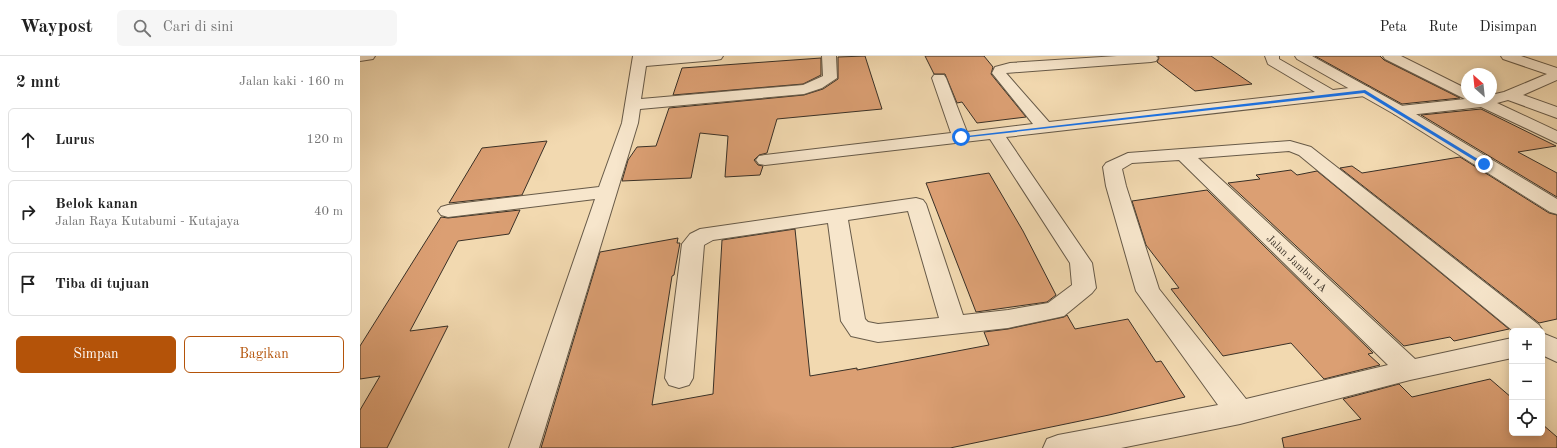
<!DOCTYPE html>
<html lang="id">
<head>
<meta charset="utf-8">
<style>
  :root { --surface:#fff; --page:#f6f6f6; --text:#222; --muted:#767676; --line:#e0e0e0; --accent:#b45309 }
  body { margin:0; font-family:"Old Standard TT",serif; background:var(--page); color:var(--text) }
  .controls { position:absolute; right:12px; bottom:12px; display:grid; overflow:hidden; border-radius:6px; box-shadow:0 2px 10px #0003 }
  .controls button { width:36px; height:36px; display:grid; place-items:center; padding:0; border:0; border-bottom:1px solid var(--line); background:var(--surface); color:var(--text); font:20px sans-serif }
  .compass { position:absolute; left:1101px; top:12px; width:36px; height:36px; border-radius:50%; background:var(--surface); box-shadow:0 2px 10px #0003; rotate:333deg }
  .stop { position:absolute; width:12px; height:12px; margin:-9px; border:3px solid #1a73e8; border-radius:50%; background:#fff }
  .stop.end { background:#1a73e8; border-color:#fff; box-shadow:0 1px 4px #0008 }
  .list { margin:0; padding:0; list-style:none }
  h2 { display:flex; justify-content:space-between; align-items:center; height:52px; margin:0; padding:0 16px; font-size:17px }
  h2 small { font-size:13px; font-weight:400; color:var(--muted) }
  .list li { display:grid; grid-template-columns:26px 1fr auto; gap:12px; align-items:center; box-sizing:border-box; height:64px; margin:0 8px 8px; padding:0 8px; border:1px solid var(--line); border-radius:6px }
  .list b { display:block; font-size:15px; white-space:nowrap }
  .list p { margin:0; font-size:13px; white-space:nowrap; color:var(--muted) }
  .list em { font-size:13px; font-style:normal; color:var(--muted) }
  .actions { display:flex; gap:8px; padding:12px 16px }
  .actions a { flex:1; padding:9px 0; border:1px solid var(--accent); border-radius:6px; text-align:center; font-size:14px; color:var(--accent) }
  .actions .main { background:var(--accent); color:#fff }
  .icon { flex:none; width:22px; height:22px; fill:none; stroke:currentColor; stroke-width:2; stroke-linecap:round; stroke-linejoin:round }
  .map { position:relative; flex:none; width:1197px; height:392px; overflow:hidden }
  header { display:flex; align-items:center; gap:24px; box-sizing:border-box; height:56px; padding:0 20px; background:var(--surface); border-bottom:1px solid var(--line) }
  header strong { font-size:19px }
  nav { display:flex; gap:22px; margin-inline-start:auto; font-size:14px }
  .search { width:280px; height:36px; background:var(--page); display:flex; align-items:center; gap:10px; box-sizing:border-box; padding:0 14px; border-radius:6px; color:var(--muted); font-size:15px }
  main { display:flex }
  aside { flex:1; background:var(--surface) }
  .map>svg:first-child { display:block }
  .building { fill:#db9f73; stroke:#393026 }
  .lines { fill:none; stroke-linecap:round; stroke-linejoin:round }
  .minor-casing { stroke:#675a48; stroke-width:2 }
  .tertiary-casing { stroke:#675a48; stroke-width:2 }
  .minor { fill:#f7e6cc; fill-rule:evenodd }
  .tertiary { fill:#f7e6cc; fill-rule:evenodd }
  .route { fill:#1a73e8 }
  .labels { text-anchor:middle; stroke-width:4; stroke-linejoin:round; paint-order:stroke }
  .street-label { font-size:11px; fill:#393026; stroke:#f7e6cc }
</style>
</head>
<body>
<header>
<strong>Waypost</strong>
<div class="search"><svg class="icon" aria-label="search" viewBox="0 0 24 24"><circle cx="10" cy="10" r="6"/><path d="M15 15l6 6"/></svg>Cari di sini</div>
<nav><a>Peta</a><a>Rute</a><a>Disimpan</a></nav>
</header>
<main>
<aside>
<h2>2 mnt<small>Jalan kaki · 160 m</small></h2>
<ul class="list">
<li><svg class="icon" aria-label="ahead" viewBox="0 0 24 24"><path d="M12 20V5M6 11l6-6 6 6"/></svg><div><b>Lurus</b></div><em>120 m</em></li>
<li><svg class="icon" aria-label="right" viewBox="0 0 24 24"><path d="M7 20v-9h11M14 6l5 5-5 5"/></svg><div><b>Belok kanan</b><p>Jalan Raya Kutabumi - Kutajaya</p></div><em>40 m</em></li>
<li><svg class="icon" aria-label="arrive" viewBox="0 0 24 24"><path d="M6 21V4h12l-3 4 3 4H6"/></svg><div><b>Tiba di tujuan</b></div></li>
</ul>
<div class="actions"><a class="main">Simpan</a><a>Bagikan</a></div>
</aside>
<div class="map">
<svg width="1197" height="392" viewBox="0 0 1197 392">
  <rect width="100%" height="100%" fill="#f2d9b0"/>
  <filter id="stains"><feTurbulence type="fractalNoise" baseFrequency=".005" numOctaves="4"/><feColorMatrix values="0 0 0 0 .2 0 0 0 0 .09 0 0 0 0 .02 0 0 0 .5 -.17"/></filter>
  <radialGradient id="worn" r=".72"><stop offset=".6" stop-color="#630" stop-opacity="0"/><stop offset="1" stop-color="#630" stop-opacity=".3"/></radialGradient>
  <path class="building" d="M 505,0 L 522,53 L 417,63 L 407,97 L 399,99 L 394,104 L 398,109 L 403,110 L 400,119 L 365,121 L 368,80 L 340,77 L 331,122 L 262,125 L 268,104 L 277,91 L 296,90 L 309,52 L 444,39 L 463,33 L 478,23 L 478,1 Z
    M 565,0 L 624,0 L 633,11 L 631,18 L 666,61 L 617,67 L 602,46 L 597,47 L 585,18 L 574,18 Z
    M 798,0 L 851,0 L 892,28 L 835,35 L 797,6 L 799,2 Z
    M 955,0 L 1020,0 L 1024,4 L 1100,42 L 1042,48 Z
    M 461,2 L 461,19 L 443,28 L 313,39 L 322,12 Z
    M 1121,53 L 1196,90 L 1158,96 L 1197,117 L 1197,141 L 1061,59 Z
    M 187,85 L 162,139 L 89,147 L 122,92 Z
    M 1100,101 L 1189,157 L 1197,159 L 1197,263 L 1179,267 L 980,112 L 992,110 L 1002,117 Z
    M 931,114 L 937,119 L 957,115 L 1149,273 L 1094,285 L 1090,281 L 1044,290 L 868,127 L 900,123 L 896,119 Z
    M 629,117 L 663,175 L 696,239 L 687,246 L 616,256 L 566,127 Z
    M 847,134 L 1013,297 L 1008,298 L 1020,309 L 964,323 L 931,287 L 863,300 L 811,233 L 819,232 L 786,189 L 772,145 Z
    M 160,154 L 149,178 L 98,185 L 50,275 L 88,270 L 27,392 L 0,392 L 0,354 L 20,320 L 0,323 L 0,290 L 81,161 L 88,162 Z
    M 435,173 L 450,320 L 497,312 L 497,314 L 629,289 L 624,276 L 648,273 L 704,261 L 707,259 L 715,273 L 768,263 L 796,306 L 801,305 L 825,341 L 749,359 L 590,392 L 181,392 L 240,196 L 318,182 L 317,187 L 320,187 L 314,219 L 312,220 L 292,349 L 353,338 L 362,184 Z
    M 1130,323 L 1152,342 L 1152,377 L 1182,377 L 1182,368 L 1197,381 L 1197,392 L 924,392 L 922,382 L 1001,363 L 983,343 L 1039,328 L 1052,341 Z"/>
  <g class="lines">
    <defs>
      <path id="minor" d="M 0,0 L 15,0 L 13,3 L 0,5 Z
        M 273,0 L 363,0 L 361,3 L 356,4 L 286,10 L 281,43 L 443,29 L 463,20 L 462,0 L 476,0 L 477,22 L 462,32 L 444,38 L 280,53 L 278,67 L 179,392 L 149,392 L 235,143 L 88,161 L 81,159 L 78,155 L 81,151 L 88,149 L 239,131 L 262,67 Z
        M 757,0 L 796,0 L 798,2 L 796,5 L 791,6 L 646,17 L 689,66 L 955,36 L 908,8 L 905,0 L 919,0 L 919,3 L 973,34 L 1005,30 L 1010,32 L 1013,35 L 1010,38 L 1005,40 L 646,81 L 732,207 L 736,232 L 732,237 L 704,260 L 695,262 L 648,272 L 518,286 L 491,280 L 481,265 L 468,167 L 353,184 L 344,189 L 333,322 L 329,329 L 319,332 L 309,329 L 305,322 L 322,188 L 330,178 L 340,173 L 556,142 L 563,144 L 566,148 L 603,259 L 648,254 L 688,247 L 712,229 L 710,207 L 630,83 L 405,109 L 399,108 L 396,104 L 399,100 L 405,99 L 591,77 L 572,22 L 574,19 L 584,19 L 586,22 L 607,76 L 673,68 L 632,17 L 635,11 L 650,7 ZM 548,155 L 579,262 L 518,268 L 508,266 L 505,263 L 488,164 Z
        M 1023,0 L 1041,0 L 1107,33 L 1107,42 L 1131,42 L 1131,39 L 1144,36 L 1187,18 L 1143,3 L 1141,0 L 1161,0 L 1197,12 L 1197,24 L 1163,39 L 1197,51 L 1197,62 L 1148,44 L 1137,47 L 1197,75 L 1197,87 L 1121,51 L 1040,60 L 1034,58 L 1032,55 L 1034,52 L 1040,50 L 1105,43 L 1025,3 Z
        M 930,85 L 951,91 L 1179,269 L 1183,275 L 1182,276 L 1153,275 L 939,99 L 929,95 L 838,102 L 1055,303 L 1152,282 L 1152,302 L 1050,324 L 880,368 L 761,392 L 683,392 L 687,383 L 698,379 L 858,349 L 776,235 L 746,130 L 743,111 L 746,107 L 768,97 ZM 819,104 L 1028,309 L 886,343 L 799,233 L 766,130 L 762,113 L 772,107 Z
        M 1182,277 L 1197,283 L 1197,306 L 1182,299 Z"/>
      <path id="tertiary" d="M 935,0 L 952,0 L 1046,52 L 1197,143 L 1197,158 L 1190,156 L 1034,58 L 937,3 Z"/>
    </defs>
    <use href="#minor" class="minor-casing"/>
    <use href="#tertiary" class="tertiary-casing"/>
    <use href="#minor" class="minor"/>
    <use href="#tertiary" class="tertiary"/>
  </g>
  <path class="route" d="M 1005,34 L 1126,108 L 1122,109 L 1004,37 L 601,82 L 598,81 Z"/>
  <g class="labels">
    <g class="street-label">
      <text transform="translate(937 207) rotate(43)" y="4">Jalan Jambu 1A</text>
    </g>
  </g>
  <rect width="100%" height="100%" filter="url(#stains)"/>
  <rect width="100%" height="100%" fill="url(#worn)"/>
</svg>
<div class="controls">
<button>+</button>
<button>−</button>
<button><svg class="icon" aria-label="locate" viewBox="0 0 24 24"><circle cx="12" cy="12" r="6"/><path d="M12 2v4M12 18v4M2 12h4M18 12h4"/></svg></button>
</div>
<svg class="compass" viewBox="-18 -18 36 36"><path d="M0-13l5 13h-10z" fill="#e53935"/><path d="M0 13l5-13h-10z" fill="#767676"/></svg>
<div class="stop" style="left:601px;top:81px"></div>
<div class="stop end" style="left:1124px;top:108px"></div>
</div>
</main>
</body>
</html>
